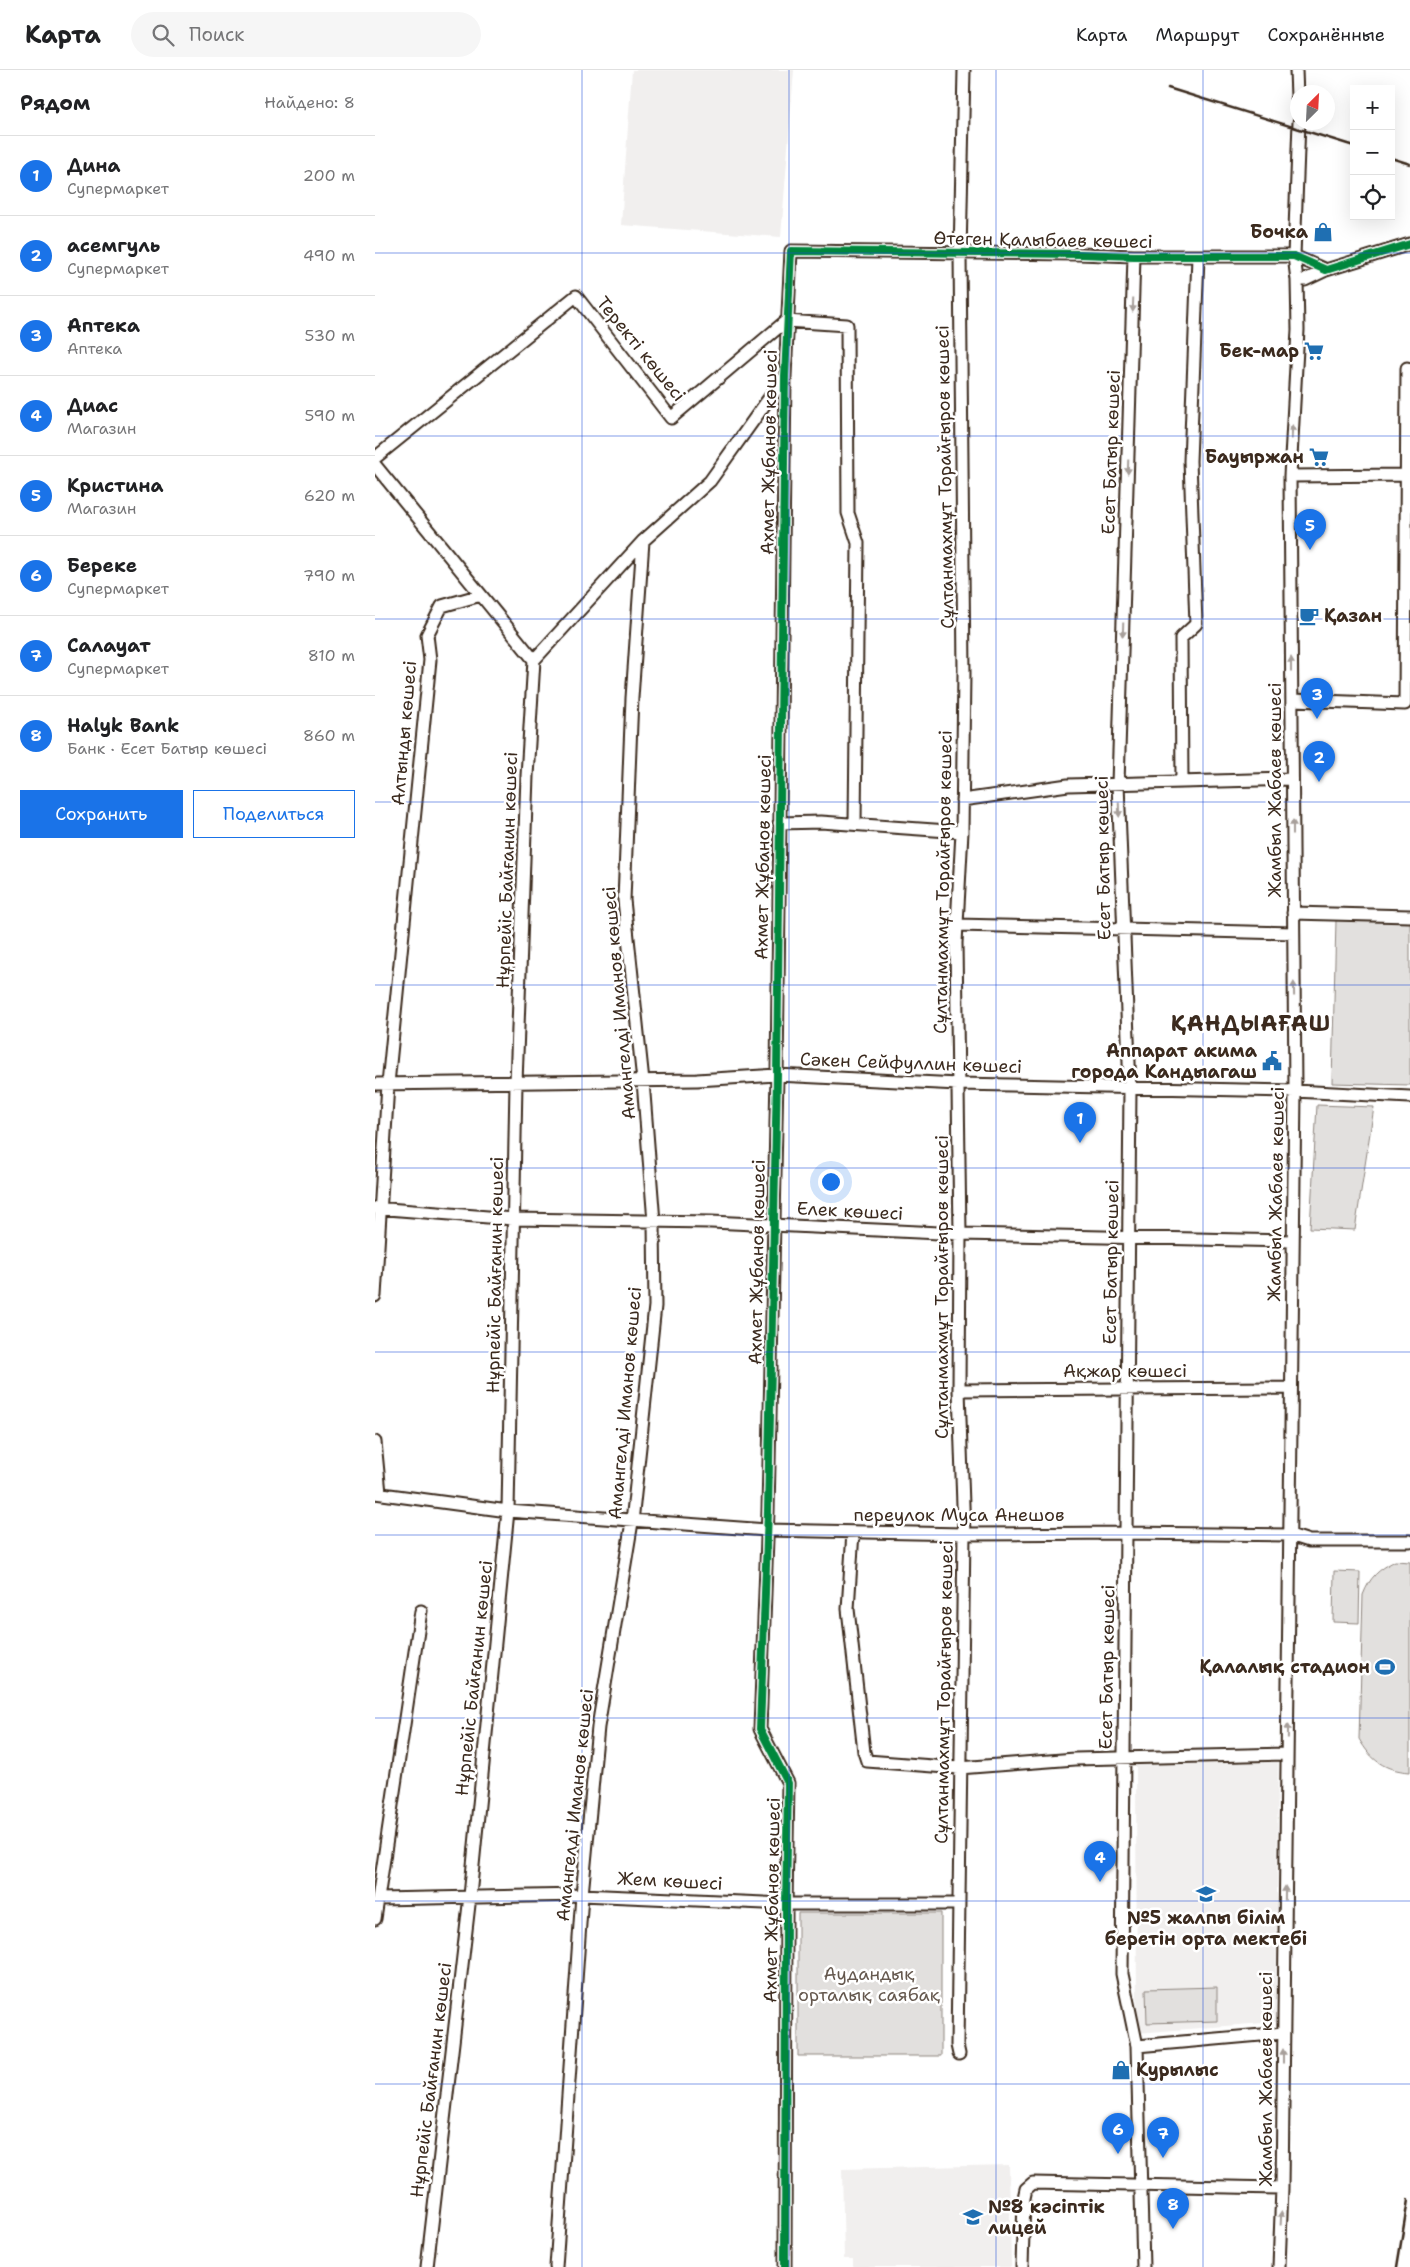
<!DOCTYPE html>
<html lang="ru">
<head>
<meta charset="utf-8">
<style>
  :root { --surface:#fff; --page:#f6f6f6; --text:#202124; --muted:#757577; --line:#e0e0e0; --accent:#1a73e8 }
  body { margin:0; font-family:"Shantell Sans",sans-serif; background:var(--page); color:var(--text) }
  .controls { position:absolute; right:15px; top:15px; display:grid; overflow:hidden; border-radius:0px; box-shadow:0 5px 20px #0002 }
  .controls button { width:45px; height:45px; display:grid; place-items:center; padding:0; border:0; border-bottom:1px solid var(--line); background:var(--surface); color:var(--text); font:25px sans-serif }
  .compass { position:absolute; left:915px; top:15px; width:45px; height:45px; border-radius:50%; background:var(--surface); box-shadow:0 5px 20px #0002; rotate:24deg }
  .you { position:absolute; left:455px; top:1111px; width:18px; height:18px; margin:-12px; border:4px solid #fff; border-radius:50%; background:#1a73e8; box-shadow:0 0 0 8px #1a73e833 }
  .badge { display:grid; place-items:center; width:32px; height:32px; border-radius:50%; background:var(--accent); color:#fff; font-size:16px; font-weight:700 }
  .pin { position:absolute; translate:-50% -41px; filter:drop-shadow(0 1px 2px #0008) }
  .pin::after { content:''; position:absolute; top:26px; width:18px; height:15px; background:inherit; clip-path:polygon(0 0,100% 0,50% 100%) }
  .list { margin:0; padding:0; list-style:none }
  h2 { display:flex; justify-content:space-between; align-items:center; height:65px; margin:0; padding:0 20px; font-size:21px }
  h2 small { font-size:16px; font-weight:400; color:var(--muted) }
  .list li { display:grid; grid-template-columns:32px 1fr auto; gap:15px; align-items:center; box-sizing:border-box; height:80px; padding:0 20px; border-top:1px solid var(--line) }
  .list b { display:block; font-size:19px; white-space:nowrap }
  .list p { margin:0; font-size:16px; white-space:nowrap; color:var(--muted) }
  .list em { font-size:16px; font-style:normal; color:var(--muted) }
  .actions { display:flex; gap:10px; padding:15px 20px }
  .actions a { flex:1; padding:11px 0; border:1px solid var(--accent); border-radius:0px; text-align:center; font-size:18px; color:var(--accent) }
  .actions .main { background:var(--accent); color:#fff }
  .icon { flex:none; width:28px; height:28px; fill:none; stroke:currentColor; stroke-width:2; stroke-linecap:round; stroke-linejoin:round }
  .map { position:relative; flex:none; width:1035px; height:2197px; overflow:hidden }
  header { display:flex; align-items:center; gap:30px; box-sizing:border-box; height:70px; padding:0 25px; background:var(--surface); border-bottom:1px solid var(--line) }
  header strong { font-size:24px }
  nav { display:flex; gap:28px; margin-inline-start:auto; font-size:18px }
  .search { width:350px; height:45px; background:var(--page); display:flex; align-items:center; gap:12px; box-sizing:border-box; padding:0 18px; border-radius:28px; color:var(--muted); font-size:19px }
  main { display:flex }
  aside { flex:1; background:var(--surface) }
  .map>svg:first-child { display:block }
  .built { fill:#f1efee }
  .green { fill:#e2e0de; stroke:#8e857e }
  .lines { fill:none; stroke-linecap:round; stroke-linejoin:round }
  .minor-casing { stroke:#3b2a1e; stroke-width:15 }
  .minor { stroke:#fff; stroke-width:11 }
  .rail { stroke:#3b2a1e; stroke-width:2.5 }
  .cycleway-casing { stroke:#fff; stroke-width:11 }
  .cycleway { stroke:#00873e; stroke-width:8 }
  .oneway { fill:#a79f9a }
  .grid { fill:none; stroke:#1d4ed8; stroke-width:1; stroke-opacity:0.55 }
  .labels { text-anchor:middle; stroke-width:5; stroke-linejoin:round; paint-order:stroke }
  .poi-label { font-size:18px; font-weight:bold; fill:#3b2a1e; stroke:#fff; text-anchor:end }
  .street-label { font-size:18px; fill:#3b2a1e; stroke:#fff }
  .park-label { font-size:18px; fill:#65584e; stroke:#fff }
  .district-label { font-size:22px; font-weight:bold; letter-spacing:1px; fill:#3b2a1e; stroke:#fff }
</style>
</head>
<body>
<header>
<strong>Карта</strong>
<div class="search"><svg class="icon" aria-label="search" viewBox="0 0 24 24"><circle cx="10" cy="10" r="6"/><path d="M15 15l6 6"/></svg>Поиск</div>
<nav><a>Карта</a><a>Маршрут</a><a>Сохранённые</a></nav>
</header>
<main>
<aside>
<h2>Рядом<small>Найдено: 8</small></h2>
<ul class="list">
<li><span class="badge">1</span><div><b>Дина</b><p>Супермаркет</p></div><em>200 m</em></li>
<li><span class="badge">2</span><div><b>асемгуль</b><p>Супермаркет</p></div><em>490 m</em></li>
<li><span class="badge">3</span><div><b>Аптека</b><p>Аптека</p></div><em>530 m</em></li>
<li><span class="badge">4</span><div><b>Диас</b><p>Магазин</p></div><em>590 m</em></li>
<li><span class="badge">5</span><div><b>Кристина</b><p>Магазин</p></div><em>620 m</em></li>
<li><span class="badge">6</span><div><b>Береке</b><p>Супермаркет</p></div><em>790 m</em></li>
<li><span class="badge">7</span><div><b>Салауат</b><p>Супермаркет</p></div><em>810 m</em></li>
<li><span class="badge">8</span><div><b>Halyk Bank</b><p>Банк · Есет Батыр көшесі</p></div><em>860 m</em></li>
</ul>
<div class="actions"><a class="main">Сохранить</a><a>Поделиться</a></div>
</aside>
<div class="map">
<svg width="1035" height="2197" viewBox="0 0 1035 2197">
  <rect width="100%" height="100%" fill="#fff"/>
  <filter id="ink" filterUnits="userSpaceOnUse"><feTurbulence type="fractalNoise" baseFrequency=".02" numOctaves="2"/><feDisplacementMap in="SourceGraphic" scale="10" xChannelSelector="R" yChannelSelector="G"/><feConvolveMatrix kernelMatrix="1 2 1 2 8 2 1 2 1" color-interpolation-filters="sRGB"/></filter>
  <g filter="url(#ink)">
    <path class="built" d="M 257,0 L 419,0 L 406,167 L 246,155 Z
      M 903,1692 L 901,1952 L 762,1963 L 761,1695 Z
      M 634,2095 L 636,2197 L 478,2197 L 478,2189 L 469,2189 L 467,2099 Z"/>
    <path class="green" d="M 961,850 L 1035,851 L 1035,1015 L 957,1013 Z
      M 942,1035 L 999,1037 L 980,1160 L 935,1158 Z
      M 1020,1491 L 1035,1492 L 1035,1702 C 1009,1700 997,1691 984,1669 L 988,1525 C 995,1507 1003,1500 1020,1491 Z
      M 959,1501 L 985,1502 L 984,1553 L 958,1552 Z
      M 423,1843 L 566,1843 L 566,1986 L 423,1986 Z
      M 842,1917 L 842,1951 L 772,1953 L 771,1919 Z"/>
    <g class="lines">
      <defs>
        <path id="minor" d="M 921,0 L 922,27
          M 759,186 L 743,714 L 755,1018 L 747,1904 L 762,1976 L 768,2197
          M 922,210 L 930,210 L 951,200
          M 0,388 L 201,226 L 296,348 L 411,251 L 472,255 L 473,443 L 483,473 L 480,754
          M 0,395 L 159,590
          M 915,406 L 1030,405
          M 917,630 L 1030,634 L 1032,298
          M 807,712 L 806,568 L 821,554 L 815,391 L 823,187
          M 587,730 L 693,715 L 917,709
          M 404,753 L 446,752 L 587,762
          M 918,843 L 1035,846
          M 581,855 L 918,863
          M 0,1014 L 322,1010 L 402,1005 L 583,1014 L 920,1021 L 1035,1027
          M 0,1138 L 138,1149 L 336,1152 L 585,1164 L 918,1171
          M 0,1226 L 13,1014 L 55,590 L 52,565 L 67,536 L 106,525
          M 584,1320 L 916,1318
          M 0,1372 L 5,1423
          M 0,1423 L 133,1441 L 392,1460 L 589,1464 L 751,1463 L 915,1465 L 934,1471 L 1035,1471
          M 478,1462 L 473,1539 L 489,1682 L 492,1691 L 584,1698 L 700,1689 L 912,1684
          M 4,1829 L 207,1825 L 411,1834 L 584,1834
          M 0,1849 L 46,1541
          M 762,1976 L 908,1963
          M 584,1984 L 582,1975 L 589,1464 L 584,1320 L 585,1164 L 581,873 L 587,762 L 589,603 L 585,184 L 589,0
          M 52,2197 L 95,1826 L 133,1441 L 141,1013 L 152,706 L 159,590 L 268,471 L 335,411 L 410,306
          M 181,2197 L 207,1825 L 223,1657 L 257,1452 L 280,1236 L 279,1152 L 268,1011 L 249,830 L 257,628 L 268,471
          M 410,2197 L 411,1834 L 413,1713 L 385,1659 L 393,1441 L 402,1005 L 410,306 L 416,181 L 704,184 L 759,186 L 919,186 L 951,200 L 1035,174
          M 647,2197 L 649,2128 L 651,2119 L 658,2113 L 907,2118
          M 904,2197 L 907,2118 L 920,1021 L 915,406 L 923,260 L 922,210 L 919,186 L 924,52"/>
      </defs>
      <use href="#minor" class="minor-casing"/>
      <use href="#minor" class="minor"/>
      <path class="rail" d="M 793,18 L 979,76
        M 1016,88 L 1035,94
        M 1022,2197 L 1033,2130"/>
      <defs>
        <path id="cycleway" d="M 410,2197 L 411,1834 L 413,1713 L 385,1659 L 393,1441 L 402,1005 L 410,306 L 416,181 L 704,184 L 759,186 L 919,186 L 951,200 L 1035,174"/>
      </defs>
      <use href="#cycleway" class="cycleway-casing"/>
      <use href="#cycleway" class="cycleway"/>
    </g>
    <defs><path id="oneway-solid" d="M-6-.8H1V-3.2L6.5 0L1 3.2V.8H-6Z" transform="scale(1.25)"/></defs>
    <g class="oneway">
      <use href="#oneway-solid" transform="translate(758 235) rotate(92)"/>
      <use href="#oneway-solid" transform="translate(917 362) rotate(-87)"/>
      <use href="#oneway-solid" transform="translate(753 397) rotate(92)"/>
      <use href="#oneway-solid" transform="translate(748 560) rotate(92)"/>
      <use href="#oneway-solid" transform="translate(916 594) rotate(-90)"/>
      <use href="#oneway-solid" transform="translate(744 740) rotate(88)"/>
      <use href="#oneway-solid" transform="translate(918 757) rotate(-90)"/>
      <use href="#oneway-solid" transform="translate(919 919) rotate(-91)"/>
      <use href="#oneway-solid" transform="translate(913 1661) rotate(-89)"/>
      <use href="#oneway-solid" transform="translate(910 1823) rotate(-89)"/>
      <use href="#oneway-solid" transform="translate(908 1986) rotate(-90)"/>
      <use href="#oneway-solid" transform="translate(906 2148) rotate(-87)"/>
    </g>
  </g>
  <path class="grid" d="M 207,0 L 207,2197M 414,0 L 414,2197M 621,0 L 621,2197M 828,0 L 828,2197M 0,183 L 1035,183M 0,366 L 1035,366M 0,549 L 1035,549M 0,732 L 1035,732M 0,915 L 1035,915M 0,1098 L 1035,1098M 0,1282 L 1035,1282M 0,1465 L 1035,1465M 0,1648 L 1035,1648M 0,1831 L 1035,1831M 0,2014 L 1035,2014"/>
  <defs>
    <symbol id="shop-bare" viewBox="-9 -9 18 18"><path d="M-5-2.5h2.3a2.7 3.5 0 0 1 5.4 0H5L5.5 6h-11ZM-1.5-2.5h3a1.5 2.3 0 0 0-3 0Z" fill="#1f6fb2" stroke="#fff" stroke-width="2.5" paint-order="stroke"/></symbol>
    <symbol id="supermarket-bare" viewBox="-9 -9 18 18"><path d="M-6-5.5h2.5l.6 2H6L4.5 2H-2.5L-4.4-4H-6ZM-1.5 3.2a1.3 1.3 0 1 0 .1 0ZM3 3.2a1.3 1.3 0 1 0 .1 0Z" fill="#1f6fb2" stroke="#fff" stroke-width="2.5" paint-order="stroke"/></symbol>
    <symbol id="cafe-bare" viewBox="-9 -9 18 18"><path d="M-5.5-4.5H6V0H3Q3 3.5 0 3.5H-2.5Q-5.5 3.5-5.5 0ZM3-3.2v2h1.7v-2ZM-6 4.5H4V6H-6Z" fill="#1f6fb2" stroke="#fff" stroke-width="2.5" paint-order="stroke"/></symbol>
    <symbol id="civic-bare" viewBox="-9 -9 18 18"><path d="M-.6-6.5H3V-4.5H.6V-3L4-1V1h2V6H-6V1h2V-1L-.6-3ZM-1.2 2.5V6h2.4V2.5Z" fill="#1f6fb2" stroke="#fff" stroke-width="2.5" paint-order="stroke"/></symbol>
    <symbol id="stadium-bare" viewBox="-9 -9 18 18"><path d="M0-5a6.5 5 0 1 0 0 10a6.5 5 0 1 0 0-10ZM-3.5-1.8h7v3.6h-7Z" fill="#1f6fb2" stroke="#fff" stroke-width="2.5" paint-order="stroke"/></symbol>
    <symbol id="school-bare" viewBox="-9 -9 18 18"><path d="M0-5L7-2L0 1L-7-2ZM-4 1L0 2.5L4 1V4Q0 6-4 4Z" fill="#1f6fb2" stroke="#fff" stroke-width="2.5" paint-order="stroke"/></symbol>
  </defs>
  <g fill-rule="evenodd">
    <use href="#shop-bare" x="934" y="148" width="28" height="28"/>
    <use href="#supermarket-bare" x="925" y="267" width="28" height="28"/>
    <use href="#supermarket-bare" x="930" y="373" width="28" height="28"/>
    <use href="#cafe-bare" x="920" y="532" width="28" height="28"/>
    <use href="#civic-bare" x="883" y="977" width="28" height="28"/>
    <use href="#stadium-bare" x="996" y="1583" width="28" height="28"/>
    <use href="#school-bare" x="817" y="1810" width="28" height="28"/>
    <use href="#shop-bare" x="732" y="1986" width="28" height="28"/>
    <use href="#school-bare" x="584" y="2133" width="28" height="28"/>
  </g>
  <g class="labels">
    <g class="poi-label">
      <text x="933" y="168">Бочка</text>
      <text x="924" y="287">Бек-мар</text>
      <text x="929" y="393">Бауыржан</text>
      <text x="949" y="552" text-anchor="start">Қазан</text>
      <text x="882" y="987">Аппарат акима<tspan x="882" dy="21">города Кандыагаш</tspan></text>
      <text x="995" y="1603">Қалалық стадион</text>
      <text x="831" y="1854" text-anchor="middle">№5 жалпы білім<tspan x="831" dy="21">беретін орта мектебі</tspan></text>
      <text x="761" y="2006" text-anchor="start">Курылыс</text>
      <text x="613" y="2143" text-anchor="start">№8 кәсіптік<tspan x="613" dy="21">лицей</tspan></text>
    </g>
    <g class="street-label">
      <text transform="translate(668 170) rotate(1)" y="6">Өтеген Қалыбаев көшесі</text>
      <text transform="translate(266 279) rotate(51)" y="6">Теректі көшесі</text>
      <text transform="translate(394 382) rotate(-89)" y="6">Ахмет Жұбанов көшесі</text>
      <text transform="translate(736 382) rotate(-88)" y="6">Есет Батыр көшесі</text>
      <text transform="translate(570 407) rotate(-91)" y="6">Сұлтанмахмұт Торайғыров көшесі</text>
      <text transform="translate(29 663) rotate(-85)" y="6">Алтынды көшесі</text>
      <text transform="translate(900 720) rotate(-90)" y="6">Жамбыл Жабаев көшесі</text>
      <text transform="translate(388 787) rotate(-89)" y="6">Ахмет Жұбанов көшесі</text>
      <text transform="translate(728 788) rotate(-91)" y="6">Есет Батыр көшесі</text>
      <text transform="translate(132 800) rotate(-88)" y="6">Нұрпейіс Байғанин көшесі</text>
      <text transform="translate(568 812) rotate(-89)" y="6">Сұлтанмахмұт Торайғыров көшесі</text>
      <text transform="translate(244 933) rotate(-95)" y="6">Амангелді Иманов көшесі</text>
      <text transform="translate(536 993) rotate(2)" y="6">Сәкен Сейфуллин көшесі</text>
      <text transform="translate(901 1124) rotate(-89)" y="6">Жамбыл Жабаев көшесі</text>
      <text transform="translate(475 1141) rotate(3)" y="6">Елек көшесі</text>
      <text transform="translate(382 1192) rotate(-89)" y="6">Ахмет Жұбанов көшесі</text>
      <text transform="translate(736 1192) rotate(-89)" y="6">Есет Батыр көшесі</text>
      <text transform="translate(120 1205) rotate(-89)" y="6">Нұрпейіс Байғанин көшесі</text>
      <text transform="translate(567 1217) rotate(-90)" y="6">Сұлтанмахмұт Торайғыров көшесі</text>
      <text x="750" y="1307">Ақжар көшесі</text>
      <text transform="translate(250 1333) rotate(-85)" y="6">Амангелді Иманов көшесі</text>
      <text x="584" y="1451">переулок Муса Анешов</text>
      <text transform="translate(732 1597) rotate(-89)" y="6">Есет Батыр көшесі</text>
      <text transform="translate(99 1608) rotate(-84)" y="6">Нұрпейіс Байғанин көшесі</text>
      <text transform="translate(569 1622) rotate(-89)" y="6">Сұлтанмахмұт Торайғыров көшесі</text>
      <text transform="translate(200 1735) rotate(-84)" y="6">Амангелді Иманов көшесі</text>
      <text transform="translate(295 1811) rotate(3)" y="6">Жем көшесі</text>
      <text transform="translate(397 1830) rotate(-89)" y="6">Ахмет Жұбанов көшесі</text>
      <text transform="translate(891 2009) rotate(-90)" y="6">Жамбыл Жабаев көшесі</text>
      <text transform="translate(56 2010) rotate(-83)" y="6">Нұрпейіс Байғанин көшесі</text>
    </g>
    <g class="park-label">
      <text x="494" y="1910">Аудандық<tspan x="494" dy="21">орталық саябақ</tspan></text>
    </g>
    <g class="district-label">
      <text x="876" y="961">ҚАНДЫАҒАШ</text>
    </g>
  </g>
</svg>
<div class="controls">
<button>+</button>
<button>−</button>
<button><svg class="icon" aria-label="locate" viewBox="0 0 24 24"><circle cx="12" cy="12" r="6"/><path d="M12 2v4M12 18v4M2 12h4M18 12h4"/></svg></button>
</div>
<svg class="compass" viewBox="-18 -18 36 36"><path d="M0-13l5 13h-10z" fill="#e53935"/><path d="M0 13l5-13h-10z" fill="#757577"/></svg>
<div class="you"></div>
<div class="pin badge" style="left:705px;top:1073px">1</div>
<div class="pin badge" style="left:944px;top:712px">2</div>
<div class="pin badge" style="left:942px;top:649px">3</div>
<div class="pin badge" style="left:725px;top:1812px">4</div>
<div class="pin badge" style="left:935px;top:480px">5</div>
<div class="pin badge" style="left:743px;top:2084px">6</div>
<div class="pin badge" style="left:788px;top:2088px">7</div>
<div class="pin badge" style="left:798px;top:2159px">8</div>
</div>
</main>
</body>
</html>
